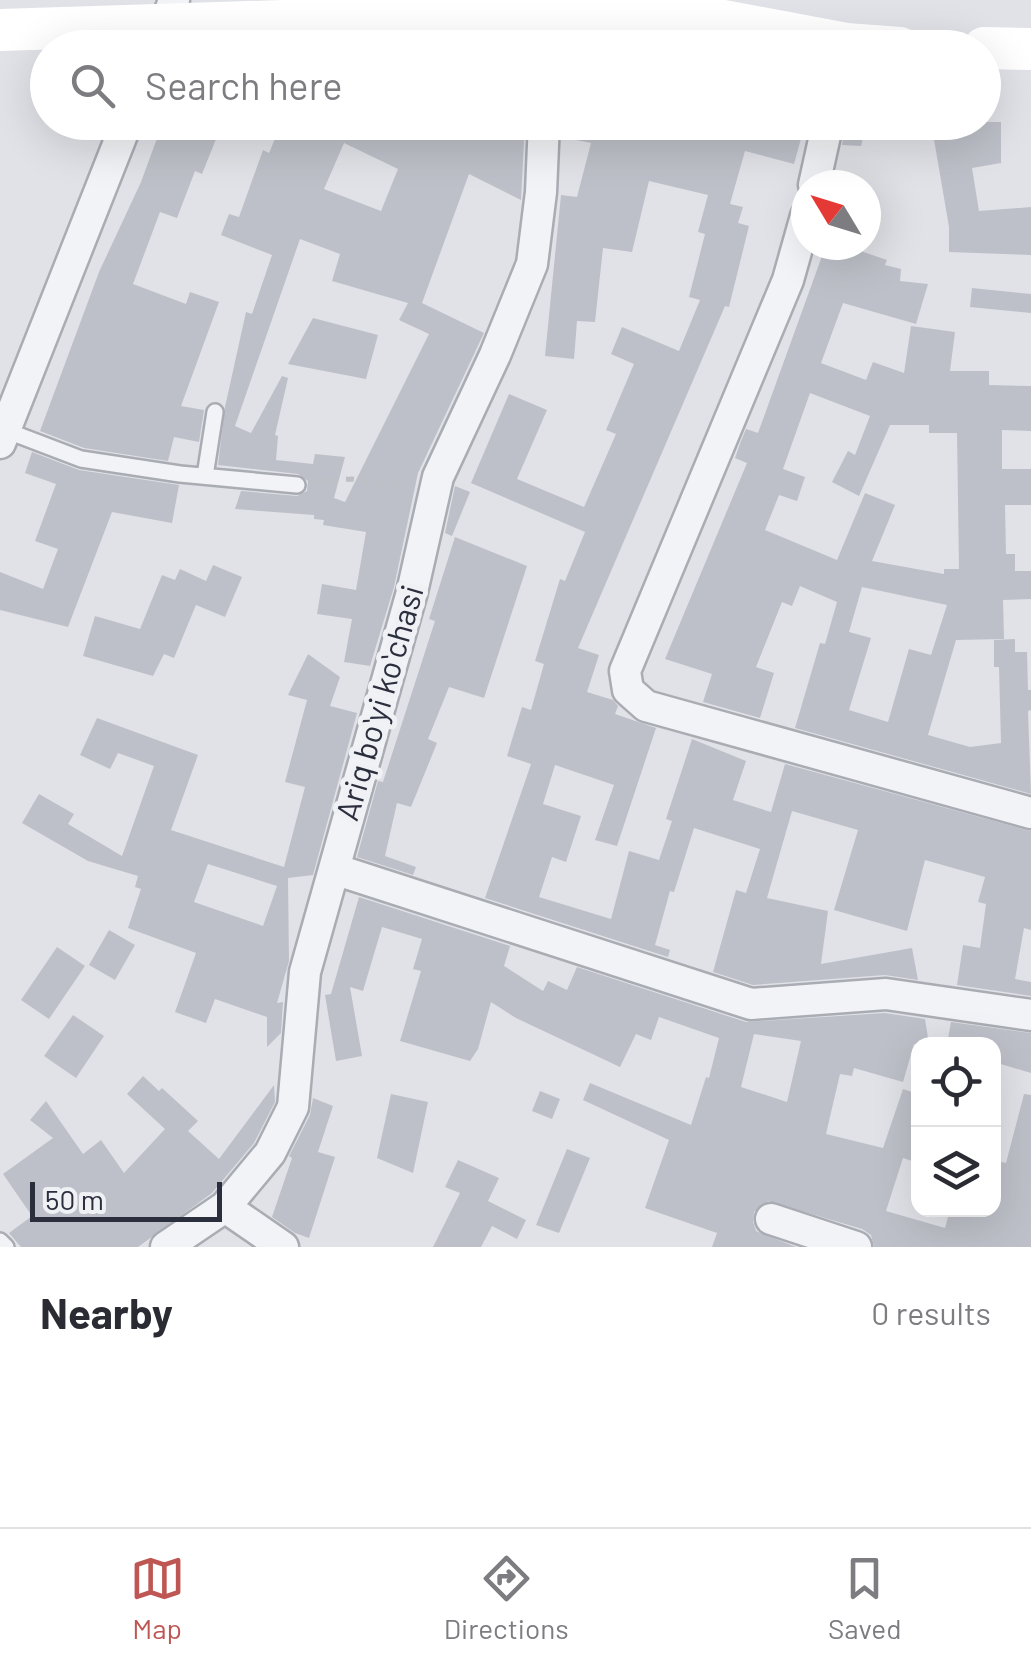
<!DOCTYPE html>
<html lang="en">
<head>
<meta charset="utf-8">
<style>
  :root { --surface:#fff; --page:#f7f7f7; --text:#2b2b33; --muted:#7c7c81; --line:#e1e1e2; --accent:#be5753 }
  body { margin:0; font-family:Barlow,sans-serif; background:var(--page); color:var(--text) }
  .controls { position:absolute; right:30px; bottom:30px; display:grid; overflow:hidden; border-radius:20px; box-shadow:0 10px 40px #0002 }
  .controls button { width:90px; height:90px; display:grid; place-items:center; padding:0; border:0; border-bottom:2px solid var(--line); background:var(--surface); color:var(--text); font:50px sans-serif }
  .compass { position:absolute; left:791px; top:170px; width:90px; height:90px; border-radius:50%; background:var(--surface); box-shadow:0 10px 40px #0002; rotate:308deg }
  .scale { position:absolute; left:30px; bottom:25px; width:192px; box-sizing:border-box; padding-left:10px; border:5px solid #2b2e3d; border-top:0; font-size:28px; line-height:35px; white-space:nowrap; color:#2b2e3d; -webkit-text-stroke:8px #eff1f5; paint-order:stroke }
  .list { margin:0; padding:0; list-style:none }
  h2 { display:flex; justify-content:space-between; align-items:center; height:130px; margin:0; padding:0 40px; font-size:42px }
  h2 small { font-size:32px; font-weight:400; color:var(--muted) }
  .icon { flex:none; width:55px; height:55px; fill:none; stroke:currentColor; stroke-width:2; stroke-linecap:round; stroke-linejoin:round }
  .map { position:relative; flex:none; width:1031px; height:1247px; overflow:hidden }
  .search { position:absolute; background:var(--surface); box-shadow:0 10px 40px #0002; left:30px; right:30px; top:30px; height:110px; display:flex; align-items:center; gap:25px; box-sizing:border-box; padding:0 35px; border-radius:55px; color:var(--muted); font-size:38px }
  .sheet { height:280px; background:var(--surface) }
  nav { display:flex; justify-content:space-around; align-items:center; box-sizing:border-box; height:140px; border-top:2px solid var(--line); background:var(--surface); font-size:28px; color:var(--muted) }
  nav a { display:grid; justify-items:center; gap:5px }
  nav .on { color:var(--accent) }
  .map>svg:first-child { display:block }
  .building { fill:#bec0c9; fill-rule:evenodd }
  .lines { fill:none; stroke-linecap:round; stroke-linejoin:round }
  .lane-casing { stroke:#aaacb4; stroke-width:20 }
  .street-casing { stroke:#aaacb4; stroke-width:35 }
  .path { stroke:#bec0c6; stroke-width:5; stroke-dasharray:8 8; stroke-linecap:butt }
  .lane { stroke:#f2f3f6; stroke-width:15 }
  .street { stroke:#f2f3f6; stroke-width:30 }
  .secondary { stroke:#fff; stroke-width:42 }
  .labels { text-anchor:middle; stroke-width:10; stroke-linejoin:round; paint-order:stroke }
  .street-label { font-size:32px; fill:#2b2e3d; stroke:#eff1f5 }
</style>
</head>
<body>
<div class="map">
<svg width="1031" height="1247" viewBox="0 0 1031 1247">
  <rect width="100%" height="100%" fill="#e0e2e7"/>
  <path class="building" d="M 611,36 L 631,41 L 630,48 L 567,48 L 570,37 Z
    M 163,122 L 188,122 L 218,134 L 202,174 L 195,171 L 177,218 L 160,212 L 133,284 L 186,304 L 190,292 L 219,302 L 181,406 L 204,410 L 199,442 L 174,437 L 168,461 L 84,448 L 40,431 L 99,272 L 141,182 Z
    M 282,122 L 404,122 L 435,138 L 439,122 L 461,122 L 505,135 L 505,122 L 525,122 L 521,200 L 469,174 L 422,303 L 484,333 L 418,473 L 394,587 L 370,666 L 344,662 L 352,619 L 317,614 L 322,584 L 356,590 L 366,532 L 323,525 L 324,520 L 314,519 L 314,515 L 235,509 L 241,491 L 297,496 L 307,491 L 308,481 L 298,474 L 218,465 L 225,407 L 246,312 L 252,314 L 272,255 L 221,235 L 229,214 L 239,217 L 263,150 L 269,153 ZM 344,143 L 398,169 L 381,211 L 324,189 ZM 300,239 L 340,254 L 332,281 L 408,303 L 399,320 L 429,334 L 345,502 L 334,498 L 345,457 L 315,454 L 313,464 L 276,460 L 278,436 L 275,435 L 288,378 L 282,376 L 251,433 L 235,426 Z
    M 563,122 L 754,122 L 802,135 L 794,164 L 745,151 L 730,204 L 743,207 L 738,223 L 749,226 L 729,307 L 725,306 L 578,648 L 599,655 L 587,692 L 613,700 L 618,706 L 615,714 L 656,728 L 617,846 L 595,840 L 614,785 L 555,765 L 543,804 L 581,816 L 566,862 L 552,857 L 539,897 L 611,919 L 629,851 L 659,860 L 672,821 L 666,819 L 692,739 L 746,761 L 733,800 L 771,812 L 785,764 L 1031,831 L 1031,930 L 1024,928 L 1015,979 L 1031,982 L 1031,996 L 957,985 L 963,945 L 980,948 L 986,904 L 978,902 L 985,877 L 925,860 L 907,931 L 834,910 L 858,830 L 792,811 L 767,898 L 828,911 L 821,964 L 912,948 L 918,980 L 885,975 L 753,985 L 713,972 L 736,890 L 746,893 L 760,849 L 694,828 L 674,892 L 670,891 L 655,945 L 670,950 L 668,957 L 485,898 L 531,764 L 507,756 L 522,707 L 531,710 L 544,664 L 535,661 L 560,579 L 565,581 L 585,532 L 471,483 L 509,394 L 547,410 L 517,479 L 584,507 L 616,434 L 606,430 L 634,364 L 611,354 L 622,327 L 679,351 L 700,300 L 689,297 L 705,234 L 698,232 L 708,195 L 649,181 L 632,252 L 603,248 L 595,322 L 577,321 L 574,359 L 545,356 L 561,195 L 577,197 L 591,143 L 562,137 Z
    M 846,122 L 867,122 L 861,146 L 842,145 Z
    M 931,122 L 1001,122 L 1001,163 L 972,168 L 979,211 L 1031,207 L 1031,255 L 949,252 L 949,227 Z
    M 826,245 L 843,245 L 887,260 L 885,265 L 901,269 L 900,281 L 928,284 L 916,324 L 843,303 L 821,363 L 866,380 L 873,362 L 904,373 L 911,326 L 955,332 L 950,371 L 989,371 L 989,385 L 1031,386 L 1031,431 L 1002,430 L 1002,469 L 1031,469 L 1031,505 L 1005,505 L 1006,554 L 1015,554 L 1015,571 L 1031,571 L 1031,599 L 1003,600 L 1004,639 L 956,640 L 928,735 L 970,747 L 1001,743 L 999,667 L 994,667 L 994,640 L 1015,639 L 1015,652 L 1027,652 L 1028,690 L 1031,690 L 1031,710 L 1028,711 L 1031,794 L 795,728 L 820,643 L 825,644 L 837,602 L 800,586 L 792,606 L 782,602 L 756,667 L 774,673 L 760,718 L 703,702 L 712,674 L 665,659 L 747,463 L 735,458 L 741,441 L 746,429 L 758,433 ZM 810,393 L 870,416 L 855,455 L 848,451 L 832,482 L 859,496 L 890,425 L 929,425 L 929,433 L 957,433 L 959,569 L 944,569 L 944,574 L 872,561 L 895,505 L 865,493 L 837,560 L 765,530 L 779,495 L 797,501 L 805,477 L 783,469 ZM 862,587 L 947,605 L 931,655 L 909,649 L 888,722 L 849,710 L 871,638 L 849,632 Z
    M 972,288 L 1031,294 L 1031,313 L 970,307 Z
    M 313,318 L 378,335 L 366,379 L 288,364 Z
    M 32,452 L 79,470 L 179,485 L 172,523 L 112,512 L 68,627 L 0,610 L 0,572 L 43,589 L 58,549 L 35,541 L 56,484 L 25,473 Z
    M 455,486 L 470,492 L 452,536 L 445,533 Z
    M 455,537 L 527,566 L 484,698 L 449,687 L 428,739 L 437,743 L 411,807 L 397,803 L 385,856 L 416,867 L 413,875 L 357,857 L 378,781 L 383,782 L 435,621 L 429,619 Z
    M 213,565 L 242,577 L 225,617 L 196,605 L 174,658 L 164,654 L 153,676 L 83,656 L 95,616 L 140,629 L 162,575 L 175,580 L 180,569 L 206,581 Z
    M 308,654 L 340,677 L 330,706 L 357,713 L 313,875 L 288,878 L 289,961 L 277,1003 L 283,1002 L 281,1033 L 267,1047 L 267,1017 L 215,999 L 206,1023 L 175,1012 L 196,953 L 128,928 L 141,889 L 135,887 L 138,876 L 88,861 L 22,823 L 39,794 L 74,814 L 68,824 L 122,856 L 154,766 L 118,753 L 110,769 L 80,755 L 97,718 L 198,755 L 171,830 L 284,867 L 305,787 L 285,782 L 307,700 L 288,695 ZM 208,864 L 277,886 L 263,926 L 194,902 Z
    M 359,897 L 510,946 L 504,966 L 543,991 L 548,981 L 567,990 L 577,967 L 746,1022 L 885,1013 L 925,1019 L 929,1044 L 914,1044 L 903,1082 L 854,1068 L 852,1076 L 840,1074 L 826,1134 L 883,1148 L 903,1089 L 918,1094 L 918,1163 L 903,1158 L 886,1211 L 945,1228 L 950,1210 L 994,1210 L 994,1160 L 1006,1163 L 1024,1094 L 1031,1095 L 1031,1247 L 874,1247 L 871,1235 L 862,1229 L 768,1201 L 754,1212 L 753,1222 L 756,1231 L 796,1247 L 712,1247 L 717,1233 L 645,1208 L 669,1140 L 583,1100 L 590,1083 L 691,1125 L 706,1077 L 709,1078 L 719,1038 L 659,1017 L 651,1040 L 636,1034 L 620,1067 L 516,1018 L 491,1002 L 478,1049 L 470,1061 L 400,1041 L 421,971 L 413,969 L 422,939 L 382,927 L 363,991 L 350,987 L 362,1056 L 336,1061 L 325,995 L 331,994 ZM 754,1034 L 801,1041 L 787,1102 L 741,1087 Z
    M 109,930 L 135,945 L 115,980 L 89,965 Z
    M 57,947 L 85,966 L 49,1019 L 21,1000 Z
    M 73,1015 L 104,1036 L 76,1078 L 44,1056 Z
    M 951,1022 L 1031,1033 L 1031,1073 L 994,1062 L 994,1044 L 947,1044 Z
    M 143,1076 L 159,1091 L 162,1088 L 198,1121 L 188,1131 L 219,1159 L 274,1085 L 275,1102 L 254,1143 L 212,1193 L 138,1247 L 21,1247 L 9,1233 L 32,1216 L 3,1174 L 53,1138 L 30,1120 L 46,1101 L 83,1154 L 101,1140 L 124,1173 L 165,1129 L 127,1094 Z
    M 540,1091 L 560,1099 L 552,1119 L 532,1111 Z
    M 391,1094 L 428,1102 L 413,1173 L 377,1158 Z
    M 313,1098 L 333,1106 L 318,1152 L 335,1157 L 309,1238 L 295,1233 L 272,1217 L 292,1158 L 289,1156 L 310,1115 Z
    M 567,1149 L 590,1158 L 559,1233 L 536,1225 Z
    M 458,1160 L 499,1178 L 488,1201 L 526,1220 L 517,1239 L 492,1226 L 481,1247 L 433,1247 L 460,1193 L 445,1187 Z"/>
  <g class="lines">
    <defs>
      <path id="lane" d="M 5,430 L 81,459 L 180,474 L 297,485
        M 205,476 L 215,412
        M 0,1241 L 6,1247"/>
      <path id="street" d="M 157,48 L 174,0
        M 548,48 L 550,13
        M 814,185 L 828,122
        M 806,216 L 788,280 L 625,671 L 628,690 L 646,706 L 1031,813
        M 0,443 L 127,122
        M 334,869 L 751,1004 L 886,994 L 1031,1015
        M 225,1207 L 283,1247
        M 771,1219 L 856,1247
        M 166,1247 L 225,1207 L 270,1153 L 293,1107 L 305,972 L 412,592 L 438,477 L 495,355 L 532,264 L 541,192 L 544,122"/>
    </defs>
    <use href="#lane" class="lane-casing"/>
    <use href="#street" class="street-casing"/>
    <path class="path" d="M 314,481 L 352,479 L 407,487"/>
    <use href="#lane" class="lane"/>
    <use href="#street" class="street"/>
    <path class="secondary" d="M 0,30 L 660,9 L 846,44 L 900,48
      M 984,48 L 1031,49"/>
  </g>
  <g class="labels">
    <g class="street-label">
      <text transform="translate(380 703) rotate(-74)" y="11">Ariq boʻyi koʻchasi</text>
    </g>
  </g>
</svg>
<div class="controls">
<button><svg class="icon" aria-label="locate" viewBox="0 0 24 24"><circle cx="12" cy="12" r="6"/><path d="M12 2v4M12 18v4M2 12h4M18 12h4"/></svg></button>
<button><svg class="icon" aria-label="layers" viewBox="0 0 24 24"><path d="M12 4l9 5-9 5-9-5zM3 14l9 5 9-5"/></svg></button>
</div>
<svg class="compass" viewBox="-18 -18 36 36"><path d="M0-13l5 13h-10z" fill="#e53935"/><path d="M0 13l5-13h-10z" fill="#7c7c81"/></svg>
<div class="scale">50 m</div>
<div class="search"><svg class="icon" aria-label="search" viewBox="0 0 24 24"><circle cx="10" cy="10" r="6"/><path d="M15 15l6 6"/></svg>Search here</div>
</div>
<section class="sheet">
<h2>Nearby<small>0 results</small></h2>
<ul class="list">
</ul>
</section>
<nav>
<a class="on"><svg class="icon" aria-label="map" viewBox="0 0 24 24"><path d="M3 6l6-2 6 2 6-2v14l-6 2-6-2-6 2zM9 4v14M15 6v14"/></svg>Map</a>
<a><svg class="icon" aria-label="directions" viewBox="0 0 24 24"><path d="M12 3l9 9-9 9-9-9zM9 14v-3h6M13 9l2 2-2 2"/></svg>Directions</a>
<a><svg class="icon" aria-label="saved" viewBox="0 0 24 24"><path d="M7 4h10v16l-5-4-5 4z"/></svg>Saved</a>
</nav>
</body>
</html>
